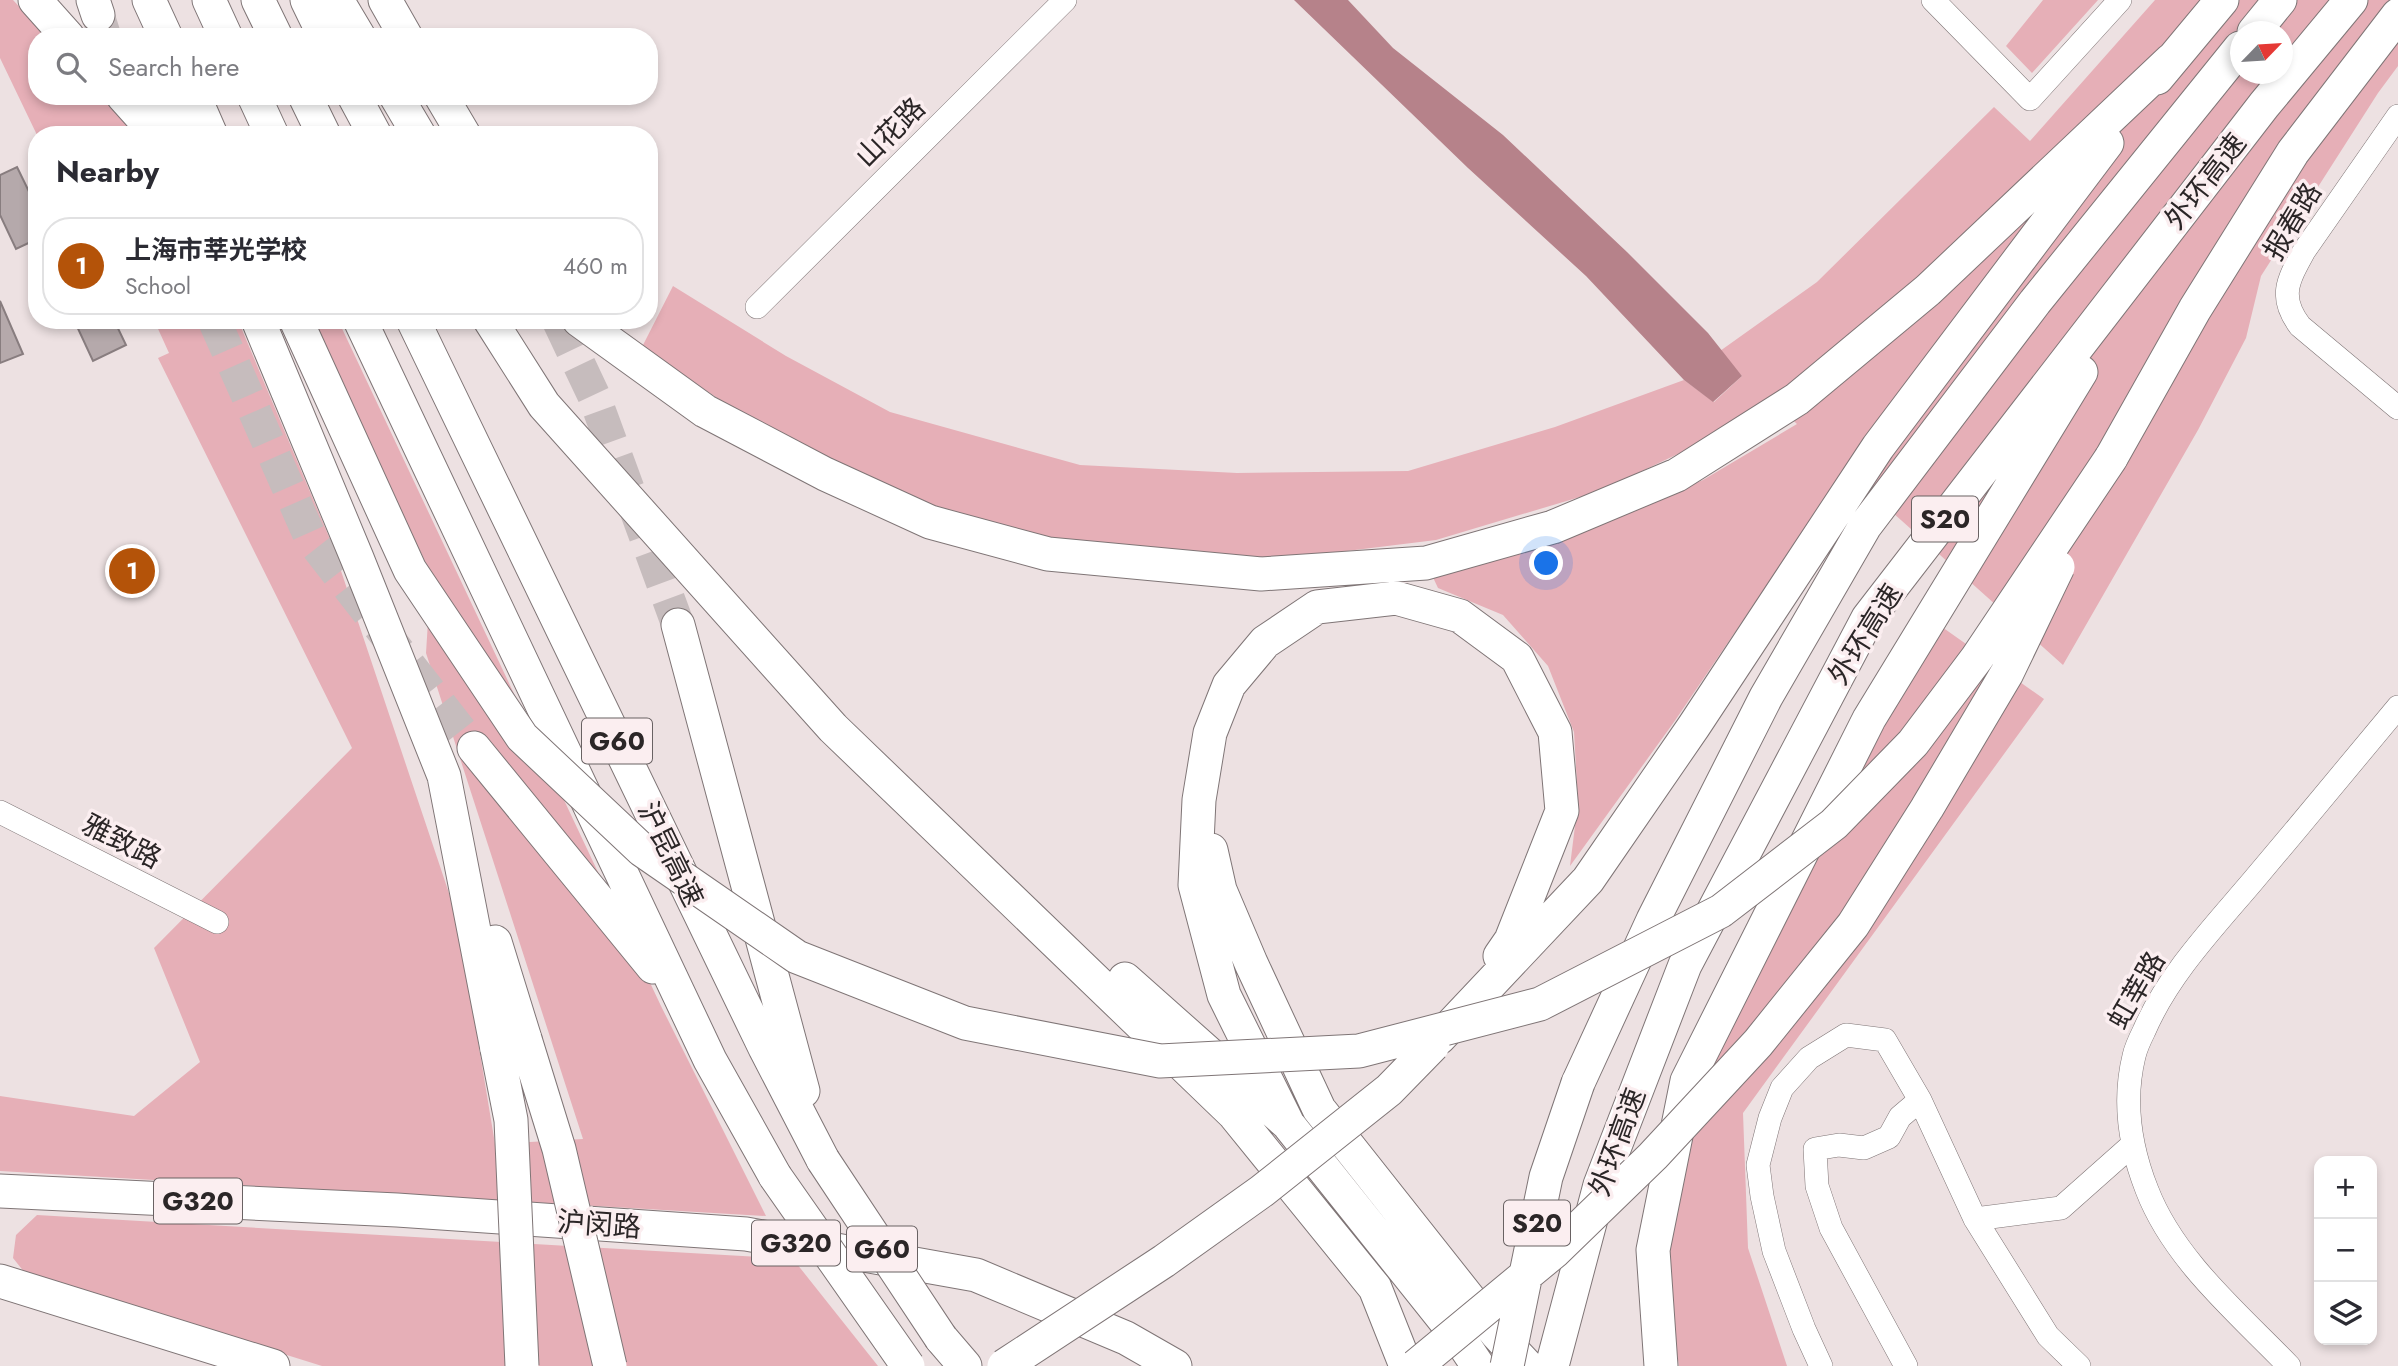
<!DOCTYPE html>
<html lang="en">
<head>
<meta charset="utf-8">
<style>
  :root { --surface:#fff; --page:#f2f2f3; --text:#2b2b33; --muted:#7c7c81; --line:#e1e1e2; --accent:#b45309 }
  body { margin:0; font-family:Jost,"Noto Sans SC",sans-serif; background:var(--page); color:var(--text) }
  .controls { position:absolute; right:21px; bottom:21px; display:grid; overflow:hidden; border-radius:14px; box-shadow:0 4px 10px #0003 }
  .controls button { width:63px; height:63px; display:grid; place-items:center; padding:0; border:0; border-bottom:2px solid var(--line); background:var(--surface); color:var(--text); font:35px sans-serif }
  .compass { position:absolute; left:2230px; top:21px; width:63px; height:63px; border-radius:50%; background:var(--surface); box-shadow:0 4px 10px #0003; rotate:65deg }
  .you { position:absolute; left:1547px; top:564px; width:24px; height:24px; margin:-18px; border:5px solid #fff; border-radius:50%; background:#1a73e8; box-shadow:0 0 0 10px #1a73e833 }
  .badge { display:grid; place-items:center; width:46px; height:46px; border-radius:50%; background:var(--accent); color:#fff; font-size:23px; font-weight:700 }
  .pin { position:absolute; translate:-50% -50%; border:4px solid #fff; box-shadow:0 2px 7px #0006 }
  .list { margin:0; padding:0; list-style:none }
  h2 { display:flex; justify-content:space-between; align-items:center; height:91px; margin:0; padding:0 28px; font-size:30px }
  h2 small { font-size:23px; font-weight:400; color:var(--muted) }
  .list li { display:grid; grid-template-columns:46px 1fr auto; gap:21px; align-items:center; box-sizing:border-box; height:98px; margin:0 14px 14px; padding:0 14px; border:2px solid var(--line); border-radius:28px }
  .list b { display:block; font-size:26px; white-space:nowrap }
  .list p { margin:0; font-size:23px; white-space:nowrap; color:var(--muted) }
  .list em { font-size:23px; font-style:normal; color:var(--muted) }
  .icon { flex:none; width:38px; height:38px; fill:none; stroke:currentColor; stroke-width:2; stroke-linecap:round; stroke-linejoin:round }
  .map { position:relative; flex:none; width:2398px; height:1366px; overflow:hidden }
  .search { position:absolute; background:var(--surface); box-shadow:0 4px 10px #0003; left:28px; top:28px; width:630px; height:77px; display:flex; align-items:center; gap:18px; box-sizing:border-box; padding:0 24px; border-radius:28px; color:var(--muted); font-size:26px }
  .panel { position:absolute; background:var(--surface); box-shadow:0 4px 10px #0003; left:28px; top:126px; width:630px; height:203px; border-radius:28px }
  .map>svg:first-child { display:block }
  .green { fill:#e6afb7; fill-rule:evenodd }
  .water { fill:#b6828a }
  .building { fill:#b5a9ab; stroke:#887d7f; stroke-width:2 }
  .lines { fill:none; stroke-linecap:round; stroke-linejoin:round }
  .highway-tunnel { stroke:#c6bcbd; stroke-width:33; stroke-dasharray:33 17; stroke-linecap:butt }
  .minor-casing { stroke:#7f7576; stroke-width:24 }
  .highway-casing { stroke:#7f7576; stroke-width:35 }
  .minor { stroke:#fff; stroke-width:23 }
  .highway { stroke:#fff; stroke-width:33 }
  .highway-bridge-casing { stroke:#7f7576; stroke-width:35; stroke-linecap:butt }
  .highway-bridge { stroke:#fff; stroke-width:33 }
  .labels { text-anchor:middle; stroke-width:7; stroke-linejoin:round; paint-order:stroke }
  .shield { fill:#fbeef0; stroke:#696263; stroke-width:2 }
  .shield-label { font-size:26px; font-weight:bold; fill:#2b2627 }
  .street-label { font-size:28px; fill:#2b2627; stroke:#fbeef0 }
</style>
</head>
<body>
<div class="map">
<svg width="2398" height="1366" viewBox="0 0 2398 1366">
  <rect width="100%" height="100%" fill="#ede1e2"/>
  <path class="green" d="M 0,0 L 13,0 L 48,37 L 37,37 L 37,96 L 105,96 L 142,135 L 37,135 L 0,58 Z
    M 2043,0 L 2098,0 L 2032,73 L 2006,46 Z
    M 2155,0 L 2398,0 L 2398,66 L 2378,93 L 2261,276 L 2246,338 L 2198,430 L 2063,665 L 1845,470 L 1674,722 L 1570,866 L 1578,802 L 1574,732 L 1548,666 L 1503,615 L 1438,588 L 1430,571 L 1564,539 L 1703,480 L 1797,424 L 1770,399 L 1722,433 L 1600,491 L 1436,540 L 1282,559 L 1156,554 L 1034,538 L 899,500 L 776,438 L 642,347 L 673,286 L 786,356 L 890,412 L 1080,465 L 1237,473 L 1408,471 L 1555,427 L 1684,380 L 1714,402 L 1742,376 L 1720,351 L 1817,282 L 1994,107 L 2030,141 ZM 2240,32 L 2282,32 L 2282,74 L 2240,74 Z
    M 154,320 L 238,320 L 332,544 L 458,920 L 495,1144 L 583,1139 L 426,653 L 431,574 L 311,320 L 338,320 L 661,1006 L 766,1216 L 0,1171 L 0,1096 L 134,1116 L 200,1062 L 154,948 L 352,748 L 158,358 L 169,353 Z
    M 1942,627 L 2044,699 L 1743,1113 L 1748,1248 L 1787,1366 L 1679,1366 L 1668,1299 L 1671,1202 L 1713,1048 L 1865,749 Z
    M 37,1215 L 793,1259 L 878,1366 L 322,1366 L 25,1273 L 13,1258 L 16,1235 Z"/>
  <path class="water" d="M 1294,0 L 1348,0 L 1393,48 L 1503,135 L 1627,252 L 1708,333 L 1742,376 L 1713,402 L 1684,380 L 1586,276 L 1468,168 Z"/>
  <path class="building" d="M 17,167 L 37,208 L 37,239 L 16,249 L 0,215 L 0,175 Z
    M 0,301 L 23,354 L 0,363 Z
    M 74,320 L 114,320 L 126,345 L 93,361 Z"/>
  <g class="lines">
    <path class="highway-tunnel" d="M 98,15 L 105,37
      M 214,320 L 311,539 L 474,748
      M 558,320 L 594,396 L 678,625"/>
    <defs>
      <path id="minor" d="M 1933,0 L 2030,99 L 2120,0
        M 2398,116 L 2304,251 C 2288,280 2278,297 2300,326 L 2398,408
        M 757,307 L 1065,0
        M 0,812 L 217,922
        M 1975,1219 L 2061,1208 L 2132,1145
        M 1821,1366 L 1804,1329 L 1774,1251 L 1762,1196 L 1758,1165 L 1770,1118 L 1782,1088 L 1809,1058 L 1846,1035 L 1885,1040 L 1920,1100
        M 1906,1366 L 1831,1228 L 1817,1186 L 1815,1149 L 1839,1145 L 1864,1148 L 1889,1137 L 1900,1117 L 1920,1100 L 1975,1219 L 2048,1336 L 2079,1366
        M 2289,1366 C 2238,1313 2174,1260 2147,1190 C 2130,1147 2123,1101 2134,1056 C 2136,1047 2140,1039 2144,1031 C 2168,975 2213,928 2252,882 C 2301,824 2349,766 2398,707"/>
      <path id="highway" d="M 35,0 L 68,37
        M 93,0 L 98,15
        M 149,0 L 166,37
        M 209,0 L 226,37
        M 258,0 L 276,37
        M 307,0 L 325,37
        M 337,0 L 359,37
        M 385,0 L 406,37
        M 2254,32 L 2280,0
        M 2157,78 L 2222,0
        M 123,96 L 158,135
        M 164,96 L 180,135
        M 194,96 L 211,135
        M 254,96 L 272,135
        M 305,96 L 324,135
        M 354,96 L 375,135
        M 396,96 L 419,135
        M 441,96 L 464,135
        M 258,320 L 357,558 L 444,776 L 497,1049
        M 360,320 L 710,1060 L 775,1176
        M 413,320 L 765,1048 L 823,1160
        M 490,320 L 544,405 L 833,728 L 1234,1114 L 1375,1288 L 1406,1366
        M 579,320 L 705,411 L 825,474 L 930,522 L 1048,554 L 1261,574 L 1426,563 L 1553,527 L 1677,475 L 1797,399 L 1928,290 L 2171,60
        M 2111,458 L 2195,309 L 2293,152 L 2398,15
        M 678,625 L 803,1091
        M 474,748 L 653,967
        M 1211,850 L 1220,890 L 1251,963 L 1319,1109 L 1497,1334 L 1527,1366
        M 495,942 L 525,1039
        M 1125,979 L 1288,1124 L 1462,1342 L 1478,1366
        M 1439,1038 L 1588,880 L 1694,726 L 1878,447 L 2107,143
        M 1578,1083 L 1653,920 L 1766,697 L 1865,526 L 2035,302 L 2240,48
        M 1288,1124 L 1224,995 L 1195,885 L 1199,800 L 1210,733 L 1229,685 L 1265,642 L 1317,607 L 1396,598 L 1460,616 L 1517,658 L 1555,732 L 1562,811 L 1511,940 L 1500,956
        M 0,1191 L 397,1210 L 746,1234 L 976,1275 L 1126,1338 L 1175,1366
        M 0,1281 L 273,1366
        M 941,1338 L 965,1366
        M 1552,1366 L 1600,1185 L 1685,965 L 1868,618 L 2264,105 L 2351,0
        M 1661,1366 L 1653,1250 L 1687,1081 L 1869,719 L 2081,372"/>
    </defs>
    <use href="#minor" class="minor-casing"/>
    <use href="#highway" class="highway-casing"/>
    <use href="#minor" class="minor"/>
    <use href="#highway" class="highway"/>
    <defs>
      <path id="highway-bridge" d="M 296,320 L 410,570 L 522,737 L 642,850 L 797,957 L 965,1023 L 1160,1061 L 1359,1051 L 1540,1004 L 1721,911 L 1834,824 L 1913,743 L 1977,658 L 2111,458
        M 525,1039 L 559,1149 L 610,1366
        M 497,1049 L 511,1120 L 522,1366
        M 823,1160 L 941,1338
        M 775,1176 L 908,1366
        M 1004,1366 L 1164,1261 L 1262,1191 L 1389,1090 L 1433,1045
        M 1416,1366 L 1555,1251 L 1653,1156 L 1758,1043 L 1853,925 L 1927,808 L 2007,673 L 2058,567
        M 1507,1366 L 1546,1177 L 1578,1083"/>
    </defs>
    <use href="#highway-bridge" class="highway-bridge-casing"/>
    <use href="#highway-bridge" class="highway-bridge"/>
  </g>
  <g class="labels">
    <g class="shield">
      <rect x="1912" y="496.5" width="66" height="45" rx="5"/>
      <rect x="582" y="718.5" width="70" height="45" rx="5"/>
      <rect x="154" y="1178.5" width="88" height="45" rx="5"/>
      <rect x="1504" y="1200.5" width="66" height="45" rx="5"/>
      <rect x="752" y="1220.5" width="88" height="45" rx="5"/>
      <rect x="847" y="1226.5" width="70" height="45" rx="5"/>
    </g>
    <g class="shield-label">
      <text x="1945" y="528">S20</text>
      <text x="617" y="750">G60</text>
      <text x="198" y="1210">G320</text>
      <text x="1537" y="1232">S20</text>
      <text x="796" y="1252">G320</text>
      <text x="882" y="1258">G60</text>
    </g>
    <g class="street-label">
      <text transform="translate(890 132) rotate(-45)" y="10">山花路</text>
      <text transform="translate(2205 181) rotate(-52)" y="10">外环高速</text>
      <text transform="translate(2292 221) rotate(-59)" y="10">报春路</text>
      <text transform="translate(1865 634) rotate(-58)" y="10">外环高速</text>
      <text transform="translate(122 841) rotate(27)" y="10">雅致路</text>
      <text transform="translate(671 854) rotate(64)" y="10">沪昆高速</text>
      <text transform="translate(2136 990) rotate(-60)" y="10">虹莘路</text>
      <text transform="translate(1617 1142) rotate(-70)" y="10">外环高速</text>
      <text transform="translate(599 1224) rotate(4)" y="10">沪闵路</text>
    </g>
  </g>
</svg>
<div class="controls">
<button>+</button>
<button>−</button>
<button><svg class="icon" aria-label="layers" viewBox="0 0 24 24"><path d="M12 4l9 5-9 5-9-5zM3 14l9 5 9-5"/></svg></button>
</div>
<svg class="compass" viewBox="-18 -18 36 36"><path d="M0-13l5 13h-10z" fill="#e53935"/><path d="M0 13l5-13h-10z" fill="#7c7c81"/></svg>
<div class="you"></div>
<div class="pin badge" style="left:132px;top:571px">1</div>
<div class="search"><svg class="icon" aria-label="search" viewBox="0 0 24 24"><circle cx="10" cy="10" r="6"/><path d="M15 15l6 6"/></svg>Search here</div>
<section class="panel">
<h2>Nearby<small></small></h2>
<ul class="list">
<li><span class="badge">1</span><div><b>上海市莘光学校</b><p>School</p></div><em>460 m</em></li>
</ul>
</section>
</div>
</body>
</html>
